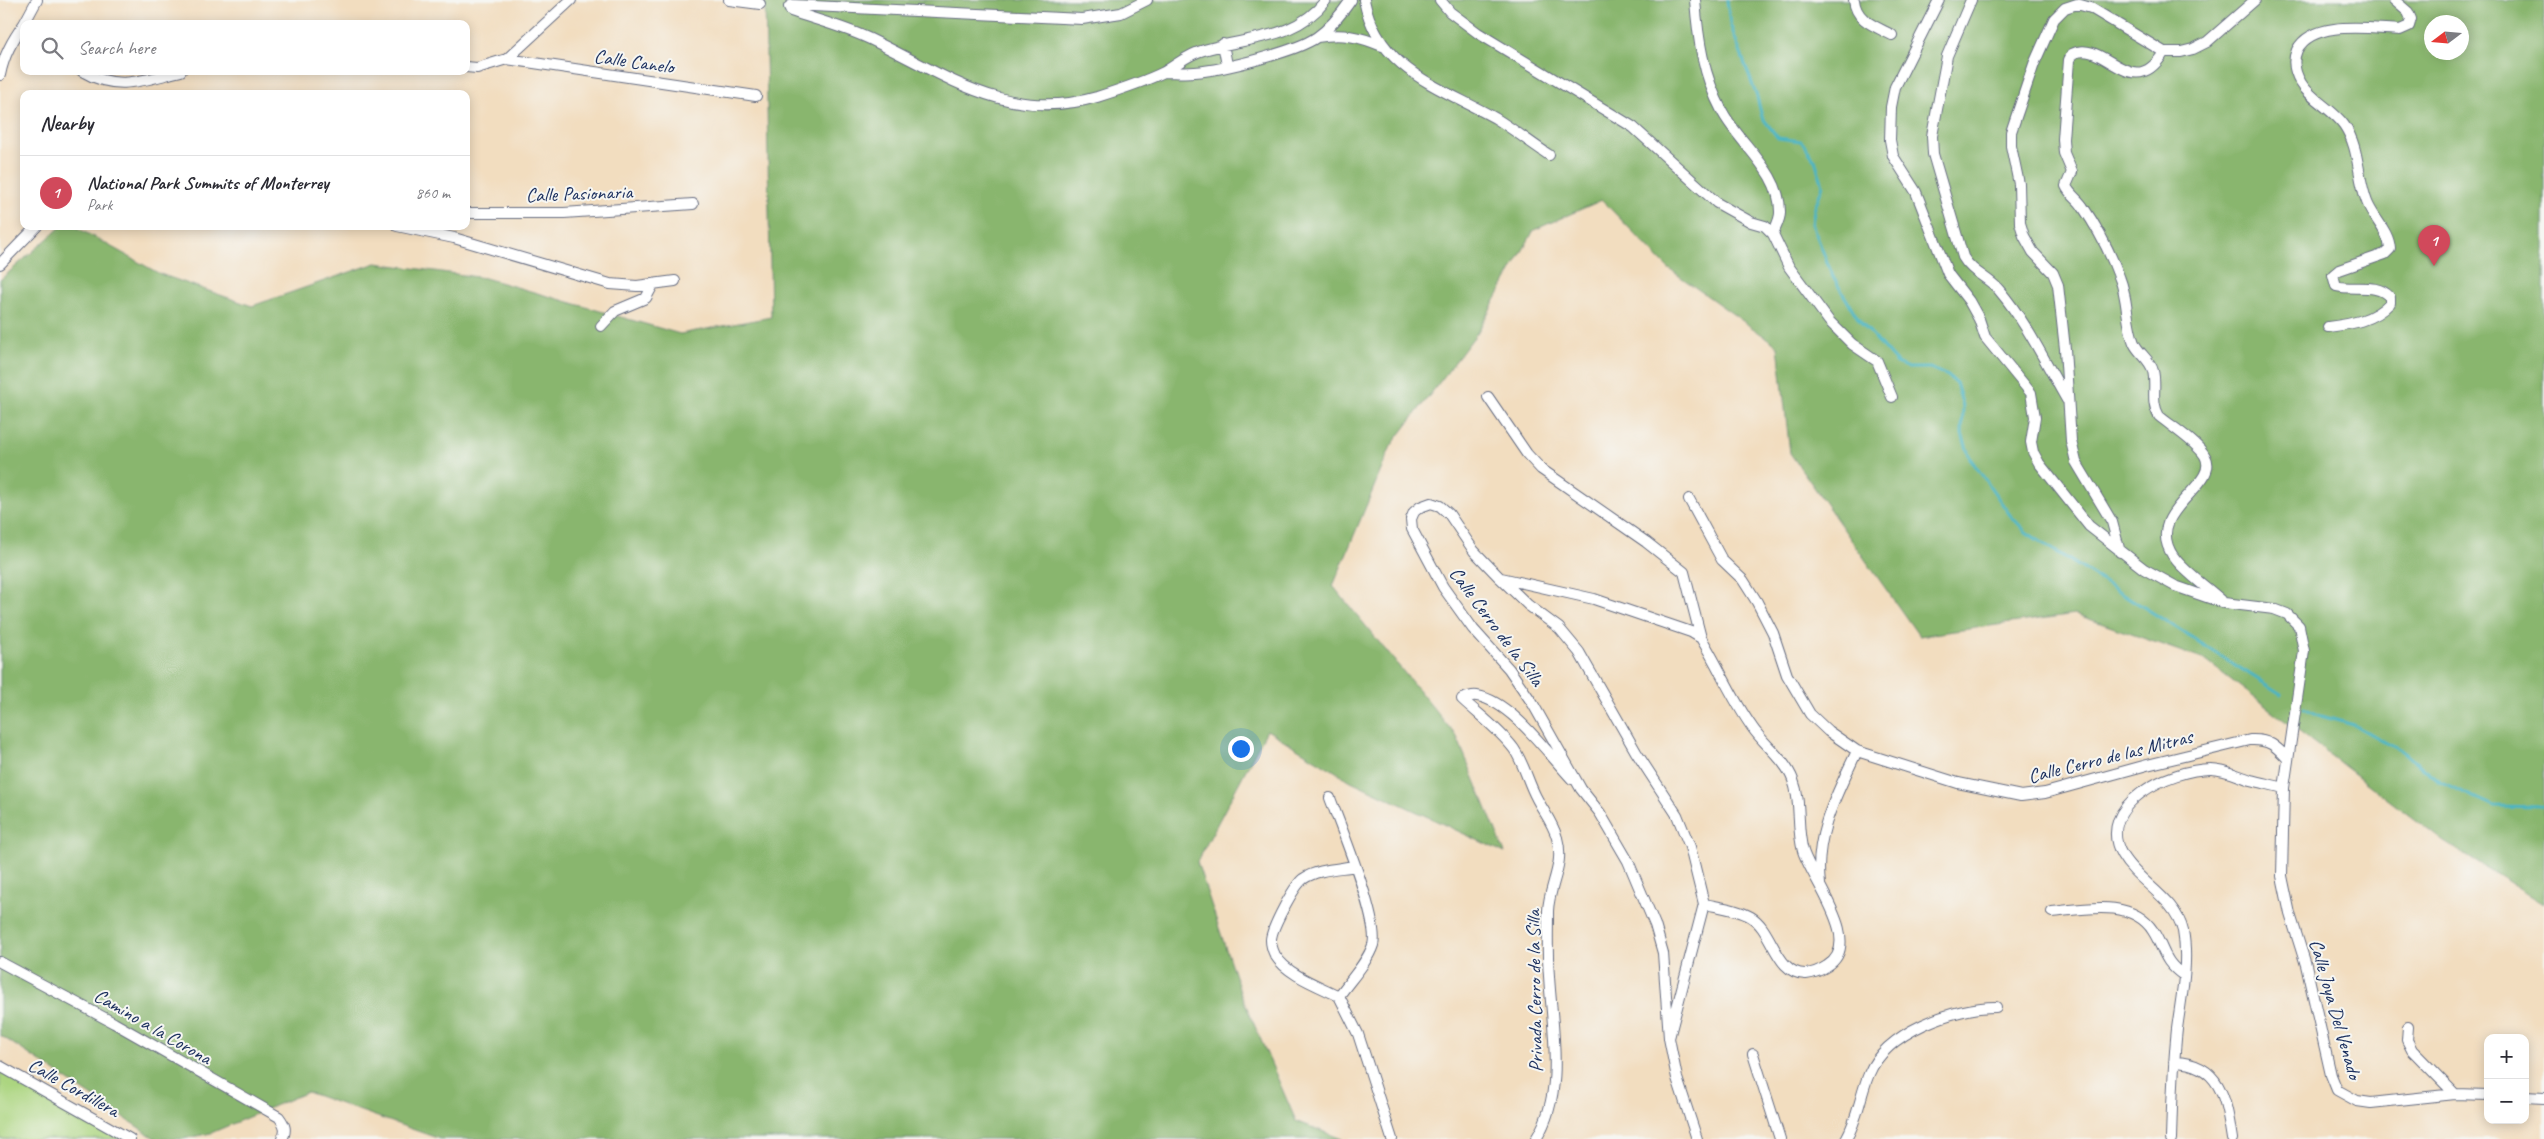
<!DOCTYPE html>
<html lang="en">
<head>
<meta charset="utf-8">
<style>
  :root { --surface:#fff; --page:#f7f7f7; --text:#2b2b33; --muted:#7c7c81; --line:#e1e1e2; --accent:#d1495b }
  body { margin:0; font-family:Caveat,sans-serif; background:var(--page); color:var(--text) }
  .controls { position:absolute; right:15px; bottom:15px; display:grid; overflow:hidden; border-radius:10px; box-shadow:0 2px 12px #0003 }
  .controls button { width:45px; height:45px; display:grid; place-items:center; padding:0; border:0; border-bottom:1px solid var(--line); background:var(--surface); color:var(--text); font:25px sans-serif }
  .compass { position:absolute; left:2424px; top:15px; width:45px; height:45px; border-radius:50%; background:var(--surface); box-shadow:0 2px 12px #0003; rotate:254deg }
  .you { position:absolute; left:1240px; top:748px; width:18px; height:18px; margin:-12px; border:4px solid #fff; border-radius:50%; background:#1a73e8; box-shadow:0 0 0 8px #1a73e833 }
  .badge { display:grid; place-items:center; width:32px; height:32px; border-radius:50%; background:var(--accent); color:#fff; font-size:16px; font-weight:700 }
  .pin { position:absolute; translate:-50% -41px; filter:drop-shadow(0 1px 2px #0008) }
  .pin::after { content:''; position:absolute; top:26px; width:18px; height:15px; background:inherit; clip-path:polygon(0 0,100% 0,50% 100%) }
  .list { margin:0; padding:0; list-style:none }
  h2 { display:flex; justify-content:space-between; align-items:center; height:65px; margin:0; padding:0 20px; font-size:21px }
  h2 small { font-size:16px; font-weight:400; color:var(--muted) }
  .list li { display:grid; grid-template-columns:32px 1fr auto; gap:15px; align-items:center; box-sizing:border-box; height:75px; padding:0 20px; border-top:1px solid var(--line) }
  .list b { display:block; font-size:19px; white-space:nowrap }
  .list p { margin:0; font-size:16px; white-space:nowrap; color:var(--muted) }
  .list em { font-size:16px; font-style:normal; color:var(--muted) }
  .icon { flex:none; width:28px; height:28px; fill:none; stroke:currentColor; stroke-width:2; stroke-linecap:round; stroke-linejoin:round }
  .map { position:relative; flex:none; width:2544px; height:1139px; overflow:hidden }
  .search { position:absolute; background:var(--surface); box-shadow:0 2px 12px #0003; left:20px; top:20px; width:450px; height:55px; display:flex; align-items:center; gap:12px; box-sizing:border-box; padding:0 18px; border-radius:10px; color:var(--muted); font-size:19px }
  .panel { position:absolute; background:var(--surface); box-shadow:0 2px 12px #0003; left:20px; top:90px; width:450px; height:140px; border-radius:10px }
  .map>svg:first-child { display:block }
  .green { fill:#acd580; stroke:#64826f }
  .forest { fill:#89b66e; stroke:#527266; fill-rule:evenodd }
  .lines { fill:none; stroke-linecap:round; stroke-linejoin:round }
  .stream { stroke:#48b5c5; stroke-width:3 }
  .minor-casing { stroke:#666c80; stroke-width:12 }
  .minor { stroke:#fff; stroke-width:10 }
  .labels { text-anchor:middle; stroke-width:4; stroke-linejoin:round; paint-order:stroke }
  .street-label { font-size:20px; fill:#1b2f5e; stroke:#f6f6f2 }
</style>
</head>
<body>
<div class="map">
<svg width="2544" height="1139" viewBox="0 0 2544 1139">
  <rect width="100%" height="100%" fill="#f6f6f2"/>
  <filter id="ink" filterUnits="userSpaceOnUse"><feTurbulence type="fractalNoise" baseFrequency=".02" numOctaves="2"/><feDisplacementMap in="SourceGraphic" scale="10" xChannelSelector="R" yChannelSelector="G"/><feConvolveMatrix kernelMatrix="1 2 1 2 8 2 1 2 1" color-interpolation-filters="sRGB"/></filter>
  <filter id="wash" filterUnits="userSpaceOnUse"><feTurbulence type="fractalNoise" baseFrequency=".0096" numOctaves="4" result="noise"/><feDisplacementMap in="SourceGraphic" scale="20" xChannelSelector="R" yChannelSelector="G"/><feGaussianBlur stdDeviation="1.12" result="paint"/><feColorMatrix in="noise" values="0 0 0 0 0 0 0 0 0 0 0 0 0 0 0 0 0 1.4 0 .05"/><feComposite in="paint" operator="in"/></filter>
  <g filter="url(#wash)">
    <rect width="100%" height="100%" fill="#f2ddbf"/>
    <path class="green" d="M 0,1069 L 122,1139 L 0,1139 Z"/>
    <path class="forest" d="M 765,0 L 2544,0 L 2544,904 L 2444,842 L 2205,660 L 2075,614 L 1919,636 L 1790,453 L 1778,346 L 1668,268 L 1602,200 L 1534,230 L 1477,333 L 1391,446 L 1333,586 L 1457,737 L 1505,853 L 1351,781 L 1267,730 L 1197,862 L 1241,994 L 1296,1121 L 1342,1139 L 440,1139 L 307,1092 L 211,1133 L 183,1139 L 156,1139 L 0,1035 L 0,280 L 62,226 L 74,226 L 160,274 L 252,306 L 376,263 L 485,278 L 680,334 L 771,317 ZM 2432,22 L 2462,22 L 2462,52 L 2432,52 Z"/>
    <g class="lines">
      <path class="stream" d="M 1727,0 L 1730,24 L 1757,97 L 1762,117 L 1778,138 L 1801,141 L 1815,160 L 1823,185 L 1814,210 L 1812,224 L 1833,277 L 1859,320 L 1897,363 L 1908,368 L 1930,368 L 1948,376 L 1956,383 L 1963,406 L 1962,434 L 1970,458 L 2010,515 L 2026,532 L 2044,544 L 2281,694
        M 2304,708 L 2321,716 L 2354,725 L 2403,752 L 2439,781 L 2494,806 L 2544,807"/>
    </g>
  </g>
  <g filter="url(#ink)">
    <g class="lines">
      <defs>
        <path id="minor" d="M 729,0 L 760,4
          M 1364,0 C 1378,70 1440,87 1495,118 C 1513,129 1531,143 1549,155
          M 1440,0 L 1450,12 L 1478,33 L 1633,127 L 1717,203 L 1751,222 L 1765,226 L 1773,234 L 1789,267 L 1829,321 L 1852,344 L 1877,361 L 1892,397
          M 1695,0 C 1698,39 1703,75 1722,111 C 1739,144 1781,172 1780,213 C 1780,220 1775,228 1773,234
          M 1854,0 C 1856,21 1875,26 1892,35
          M 1939,0 L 1895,87 L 1891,107 L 1890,140 L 1893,156 L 1916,192 L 1948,274 L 1969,301 L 1979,319 L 1985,337 L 2031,393 L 2035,417 L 2031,442 L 2033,452 L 2039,463 L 2089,526 L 2144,569 L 2175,586 L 2224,603 L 2274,609 L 2287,614 L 2299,626 L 2304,651 L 2284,788 L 2282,876 L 2290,914 L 2306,965 L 2331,1075 L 2337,1090 L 2357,1101 L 2371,1103 L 2455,1094 L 2488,1095
          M 1971,0 L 1947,56 L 1932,136 L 1933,154 L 1963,257 C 1972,273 1988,277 1999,290 C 2027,323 2046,364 2067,400
          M 789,7 L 791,11 C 817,20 845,27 870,39 C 947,76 1008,123 1097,97 C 1119,90 1144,82 1164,72 C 1178,64 1188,54 1204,50 C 1247,37 1296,40 1326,0
          M 789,7 L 792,5 L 1082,19 L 1121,13 L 1147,0
          M 24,24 L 37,0
          M 1317,37 C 1342,33 1359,36 1382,46
          M 1223,44 L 1227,65
          M 2164,52 C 2132,105 2104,37 2072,54 L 2069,60 L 2063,139 L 2064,153 L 2072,172 L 2066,186 C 2070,195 2078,199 2083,207 C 2098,229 2111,254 2120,279 C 2128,299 2126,323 2134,343 C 2139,354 2150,359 2153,371 C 2157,387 2150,401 2159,416 C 2171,426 2198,443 2205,456 C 2222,486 2142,510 2173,556 C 2185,573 2206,586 2221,600
          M 507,59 L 756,96
          M 466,67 L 477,68 L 507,59 L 571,0
          M 82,71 C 117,92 144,80 181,71
          M 1164,72 C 1174,72 1185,73 1195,72 C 1221,70 1296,52 1317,37 C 1330,28 1342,13 1351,0
          M 0,75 C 4,55 12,41 24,24
          M 466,213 L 564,213 L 693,204
          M 397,226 L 454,238 L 610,284 L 637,286 L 675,281
          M 0,264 L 37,226
          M 601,326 L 615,311 L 646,298 L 653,285
          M 2328,327 C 2351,324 2373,321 2390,303 L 2390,297 C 2376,282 2354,291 2336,286 L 2333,275 L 2339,270 L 2385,254 L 2390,249 C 2389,231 2373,218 2367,202 C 2357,177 2360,148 2344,125 C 2333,109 2311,100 2301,83 C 2295,73 2292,61 2297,50 C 2313,19 2371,29 2400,30 L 2409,26 L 2411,19 L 2408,12 L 2394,0
          M 1488,397 L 1527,454 L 1541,469 L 1646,542 L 1684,572 L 1701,638
          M 1689,499 L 1722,560 L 1743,580 L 1757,602 L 1773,633 L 1787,675 L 1810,714 L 1828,731 L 1857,751 L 1958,783 L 2021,796 L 2045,793 L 2147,765 L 2250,740 C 2269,739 2276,746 2288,759
          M 2120,552 L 2112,522 L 2076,462 L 2071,441 L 2065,349 L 2058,285 L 2053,273 L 2033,252 L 2024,236 L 2020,223 L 2019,184 L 2011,146 L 2011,132 L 2034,64 L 2054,19 L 2065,8 L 2077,4 L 2091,8 L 2164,52 L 2181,52 L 2193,49 L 2207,42 L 2255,0
          M 1501,578 L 1594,599 L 1691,632 L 1701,638 C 1719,667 1732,699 1752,727 C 1764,745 1785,759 1793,780 C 1802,803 1796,828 1803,851 C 1812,880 1865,943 1827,966 C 1821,970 1814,973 1806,974 C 1776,975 1773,930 1751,917 C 1738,909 1718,907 1704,904
          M 1330,798 C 1340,825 1380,922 1373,945 C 1367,963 1350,980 1339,996 L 1358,1034 L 1392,1139
          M 1820,884 C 1814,834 1837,794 1857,751
          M 2052,912 C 2084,909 2132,898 2153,931 C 2165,950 2163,961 2183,975
          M 0,962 L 114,1023 L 279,1117 C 285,1125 287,1130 282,1139
          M 1339,996 C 1319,986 1287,975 1275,955 C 1273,951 1271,944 1271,940 C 1271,929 1294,886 1303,879 C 1317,869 1339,869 1355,866
          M 2408,1027 L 2407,1040 L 2412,1050 L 2455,1094
          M 1669,1038 L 1704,904 L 1690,847 L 1677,815 L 1636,752 L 1579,652 L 1559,628 L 1528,605 L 1500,578 L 1474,551 L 1449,514 L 1440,506 L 1431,503 L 1420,507 L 1414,512 L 1411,519 L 1412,529 L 1443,587 L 1473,629 L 1509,669 L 1533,704 L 1581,789 L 1600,813 L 1628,861 L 1655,925 L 1663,953 L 1669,1038 L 1677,1078 L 1697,1139
          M 1753,1054 L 1780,1139
          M 2174,1062 C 2221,1063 2226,1100 2232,1139
          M 0,1066 L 130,1139
          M 2525,1097 L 2544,1098
          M 1536,1139 C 1566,1091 1552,1029 1549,976 C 1547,954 1548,933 1548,911 C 1549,885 1565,865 1557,838 C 1553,823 1543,811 1536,797 C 1528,782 1524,764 1514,749 C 1500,730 1479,715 1462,699 C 1467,697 1472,695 1477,696 C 1511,701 1549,755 1572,779
          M 1846,1139 C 1858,1119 1860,1095 1869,1074 C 1886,1032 1954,1007 1996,1007
          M 2171,1139 C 2172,1102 2173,1066 2177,1029 C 2181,998 2189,962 2183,931 C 2175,897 2138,883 2122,855 C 2094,805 2170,769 2211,769 C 2225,769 2238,776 2251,780 C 2262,783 2273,785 2284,788"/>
      </defs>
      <use href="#minor" class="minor-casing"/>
      <use href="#minor" class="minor"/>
    </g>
  </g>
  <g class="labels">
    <g class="street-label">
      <text transform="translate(634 61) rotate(8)" y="7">Calle Canelo</text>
      <text transform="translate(579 193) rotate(-2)" y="7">Calle Pasionaria</text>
      <text transform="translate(1497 626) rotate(53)" y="7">Calle Cerro de la Silla</text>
      <text transform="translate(2110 756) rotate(-14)" y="7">Calle Cerro de las Mitras</text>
      <text transform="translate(1534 991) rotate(-91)" y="7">Privada Cerro de la Silla</text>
      <text transform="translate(2336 1009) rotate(74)" y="7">Calle Joya Del Venado</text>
      <text transform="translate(153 1026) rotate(30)" y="7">Camino a la Corona</text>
      <text transform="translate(74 1087) rotate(29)" y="7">Calle Cordillera</text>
    </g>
  </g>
</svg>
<div class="controls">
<button>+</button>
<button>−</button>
</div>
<svg class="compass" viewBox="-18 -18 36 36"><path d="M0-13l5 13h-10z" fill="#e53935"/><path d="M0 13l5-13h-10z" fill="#7c7c81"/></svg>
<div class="you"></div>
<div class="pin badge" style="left:2434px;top:266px">1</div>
<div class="search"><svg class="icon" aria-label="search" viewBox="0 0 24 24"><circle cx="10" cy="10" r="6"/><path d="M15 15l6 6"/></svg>Search here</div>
<section class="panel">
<h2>Nearby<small></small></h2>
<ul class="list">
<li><span class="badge">1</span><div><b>National Park Summits of Monterrey</b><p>Park</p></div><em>860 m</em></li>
</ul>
</section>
</div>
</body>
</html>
